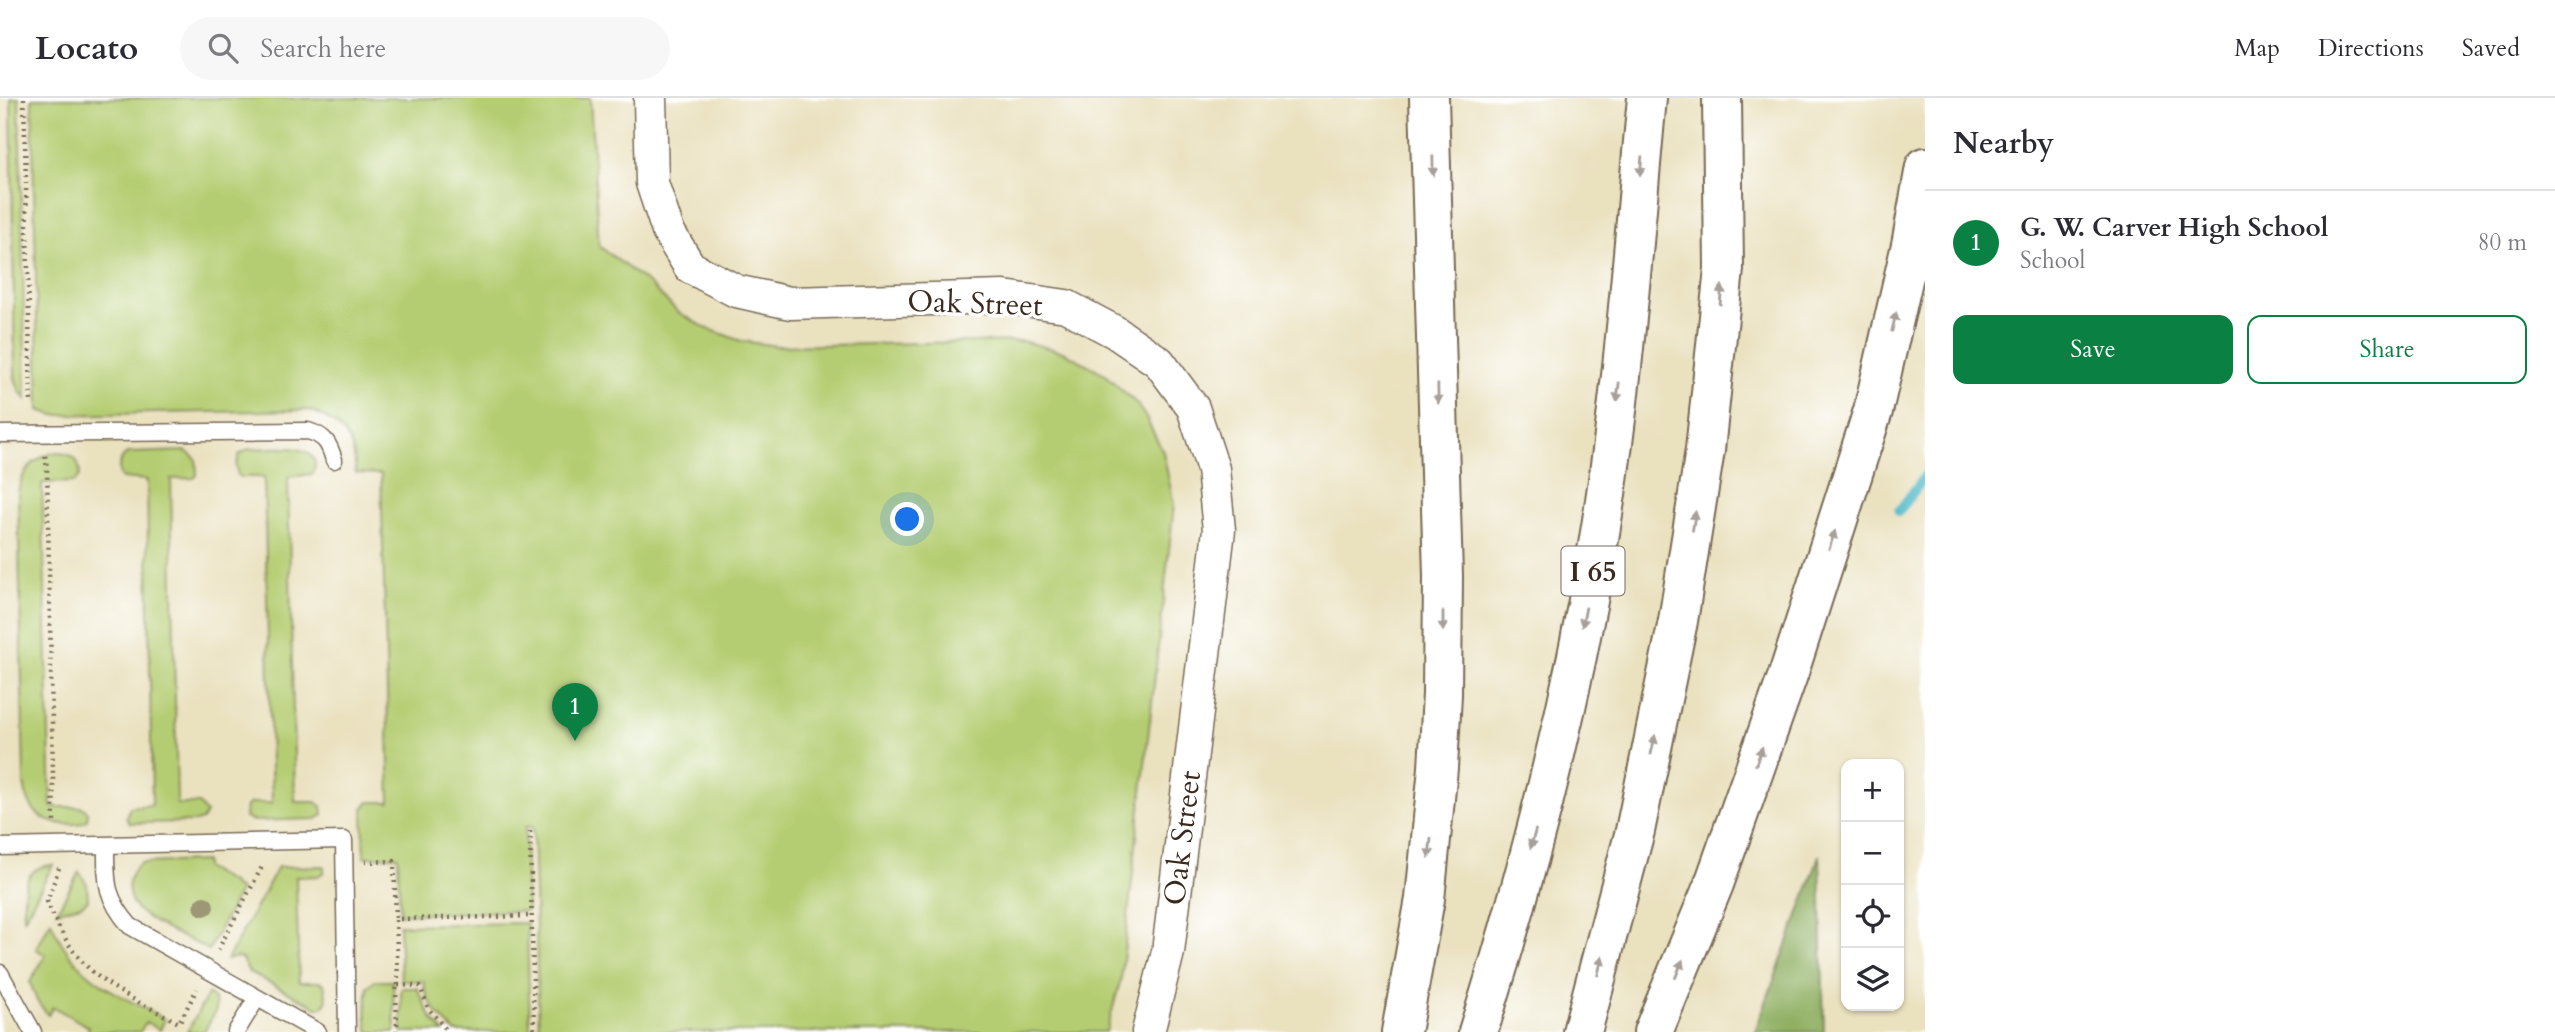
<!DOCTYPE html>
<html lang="en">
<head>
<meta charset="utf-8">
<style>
  :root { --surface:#fff; --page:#f7f7f7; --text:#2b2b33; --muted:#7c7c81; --line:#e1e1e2; --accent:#0b8043 }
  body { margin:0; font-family:Cardo,serif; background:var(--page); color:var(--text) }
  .controls { position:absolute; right:21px; bottom:21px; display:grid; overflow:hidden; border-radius:14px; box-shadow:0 2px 5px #0004 }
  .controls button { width:63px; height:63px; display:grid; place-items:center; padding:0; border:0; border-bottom:2px solid var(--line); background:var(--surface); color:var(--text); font:35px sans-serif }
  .you { position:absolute; left:908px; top:422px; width:24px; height:24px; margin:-18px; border:5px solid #fff; border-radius:50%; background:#1a73e8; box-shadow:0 0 0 10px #1a73e833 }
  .badge { display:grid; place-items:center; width:46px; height:46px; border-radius:50%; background:var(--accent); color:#fff; font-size:23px; font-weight:700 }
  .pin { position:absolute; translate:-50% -58px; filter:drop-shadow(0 2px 4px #0008) }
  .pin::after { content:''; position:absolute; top:37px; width:24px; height:21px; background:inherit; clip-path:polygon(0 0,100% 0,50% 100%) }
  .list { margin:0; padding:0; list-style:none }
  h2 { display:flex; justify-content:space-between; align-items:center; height:91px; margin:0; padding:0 28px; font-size:30px }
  h2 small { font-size:23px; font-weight:400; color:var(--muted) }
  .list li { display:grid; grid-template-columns:46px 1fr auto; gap:21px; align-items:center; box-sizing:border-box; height:105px; padding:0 28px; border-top:2px solid var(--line) }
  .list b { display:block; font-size:26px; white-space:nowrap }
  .list p { margin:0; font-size:23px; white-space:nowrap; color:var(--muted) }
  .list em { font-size:23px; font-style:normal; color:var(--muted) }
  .actions { display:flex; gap:14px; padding:21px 28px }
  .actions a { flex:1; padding:16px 0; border:2px solid var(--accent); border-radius:14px; text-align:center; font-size:24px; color:var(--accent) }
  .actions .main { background:var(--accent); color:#fff }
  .icon { flex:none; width:38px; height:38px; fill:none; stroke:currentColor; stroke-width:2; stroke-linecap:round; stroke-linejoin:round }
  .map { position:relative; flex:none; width:1925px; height:934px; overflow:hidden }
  header { display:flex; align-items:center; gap:42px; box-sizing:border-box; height:98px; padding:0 35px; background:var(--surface); border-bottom:2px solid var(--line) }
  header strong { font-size:33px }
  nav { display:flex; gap:38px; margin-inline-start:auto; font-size:24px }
  .search { width:490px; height:63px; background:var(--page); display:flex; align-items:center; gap:18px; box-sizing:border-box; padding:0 24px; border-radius:38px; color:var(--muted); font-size:26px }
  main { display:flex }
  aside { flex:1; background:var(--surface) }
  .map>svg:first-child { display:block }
  .green { fill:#b5cd72; stroke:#787c48; stroke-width:2 }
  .forest { fill:#90b064; stroke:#666d41; stroke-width:2 }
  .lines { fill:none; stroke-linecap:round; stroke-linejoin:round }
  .stream { stroke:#4bb8c7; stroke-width:10 }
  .lane-casing { stroke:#786a56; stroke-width:19 }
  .street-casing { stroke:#786a56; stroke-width:35 }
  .highway-casing { stroke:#786a56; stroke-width:42 }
  .path { stroke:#786a56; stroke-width:4.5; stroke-dasharray:2 5; stroke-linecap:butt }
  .lane { stroke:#fff; stroke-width:16 }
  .street { stroke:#fff; stroke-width:32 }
  .highway { stroke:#fff; stroke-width:38 }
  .tree { fill:#9e9774 }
  .oneway { fill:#a79f9a }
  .labels { text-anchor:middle; stroke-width:7; stroke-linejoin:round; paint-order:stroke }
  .shield { fill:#fff; stroke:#766a62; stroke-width:2 }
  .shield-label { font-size:28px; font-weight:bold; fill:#3b2a1e }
  .street-label { font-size:30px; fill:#3b2a1e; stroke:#fff }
</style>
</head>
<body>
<header>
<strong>Locato</strong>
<div class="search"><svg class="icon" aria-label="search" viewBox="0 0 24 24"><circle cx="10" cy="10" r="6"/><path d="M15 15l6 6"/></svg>Search here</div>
<nav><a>Map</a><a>Directions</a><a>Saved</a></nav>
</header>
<main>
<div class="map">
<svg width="1925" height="934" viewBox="0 0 1925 934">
  <rect width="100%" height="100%" fill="#fff"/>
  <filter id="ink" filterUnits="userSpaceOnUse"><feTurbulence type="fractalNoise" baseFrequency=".0143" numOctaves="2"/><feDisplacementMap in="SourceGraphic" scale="14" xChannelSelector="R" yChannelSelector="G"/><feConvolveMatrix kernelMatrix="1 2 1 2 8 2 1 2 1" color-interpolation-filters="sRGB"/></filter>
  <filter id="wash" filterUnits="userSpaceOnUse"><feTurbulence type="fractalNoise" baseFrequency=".00686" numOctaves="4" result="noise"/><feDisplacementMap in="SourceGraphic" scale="28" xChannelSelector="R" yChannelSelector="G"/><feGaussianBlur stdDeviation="1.57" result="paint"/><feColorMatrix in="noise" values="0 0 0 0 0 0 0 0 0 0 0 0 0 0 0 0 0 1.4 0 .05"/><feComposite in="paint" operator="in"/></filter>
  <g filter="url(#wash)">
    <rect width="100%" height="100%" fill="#eae1bf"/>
    <path class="green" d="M 11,0 L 19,0 L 26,301 L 20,294 L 15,280 Z
      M 32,0 L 590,0 L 599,148 L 649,186 L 678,214 L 706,230 L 741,243 L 777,248 L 1022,243 L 1064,254 L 1103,275 L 1136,305 L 1146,320 L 1163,354 L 1174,407 L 1121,881 L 1106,934 L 539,934 L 533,729 L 525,729 L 527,813 L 400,816 L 398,758 L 364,759 L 363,710 L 369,704 L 390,704 L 381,376 L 356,375 C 355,369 355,364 354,358 C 351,334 331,321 310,312 L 54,317 L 39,312 Z
      M 249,351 C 268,351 326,341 313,376 L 288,379 L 295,704 L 315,704 L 322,708 L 323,717 L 316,721 L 254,723 L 245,720 L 246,708 L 251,705 L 272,705 L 264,379 L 241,379 L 238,378 L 236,368 L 239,357 Z
      M 186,353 L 196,361 L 197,377 L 194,380 L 171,381 L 177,706 L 199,706 L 206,715 L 202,722 L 196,724 L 134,725 L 130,725 L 126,719 L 130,709 L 152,707 L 147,382 L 121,380 C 117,372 119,359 129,355 Z
      M 52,355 C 70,354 79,358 80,377 L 75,384 L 42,385 L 51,709 L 82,709 L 88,714 L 87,722 C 80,727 73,726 65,726 C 39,725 27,709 24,685 L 18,395 C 21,375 33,361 52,355 Z
      M 205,763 L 205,770 L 233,786 L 232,788 L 240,792 L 209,852 C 187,840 159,830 140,814 C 124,801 125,776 141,765 Z
      M 53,767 L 24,821 C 24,795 20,769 53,767 Z
      M 324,768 L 324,774 L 318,778 L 296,779 L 299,884 L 320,884 L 324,886 L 327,902 L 324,908 L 318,910 L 249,874 L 242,861 L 237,859 L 227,862 L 278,769 Z
      M 79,774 L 87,786 L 88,802 L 81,807 L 57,813 Z
      M 51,823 C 71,877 117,896 165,921 L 160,932 L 146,924 L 140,934 L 87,934 L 89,929 L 53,909 L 48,917 L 37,903 L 30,884 L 46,857 L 36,851 Z
      M 527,825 L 530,934 L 455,934 C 441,920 424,903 424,883 L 401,883 L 399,827 Z
      M 374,883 L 393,883 L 395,934 L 369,934 C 365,919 366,903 368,888 Z
      M 403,890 L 417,890 L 432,921 L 444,934 L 402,934 L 401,892 Z
      M 208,896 L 215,902 L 216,912 L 204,934 L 187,934 Z"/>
    <path class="forest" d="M 1820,757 L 1824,934 L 1755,934 Z"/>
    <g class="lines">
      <path class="stream" d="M 1899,413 L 1925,378"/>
    </g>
  </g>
  <g filter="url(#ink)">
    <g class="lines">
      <defs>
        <path id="lane" d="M 0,336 L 308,333 C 325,338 329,345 334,362
          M 106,747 C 106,784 105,799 130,828 L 318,934
          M 0,749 L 344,742 L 347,934
          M 0,875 L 33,934
          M 236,934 L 257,900"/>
        <path id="street" d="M 650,0 L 652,85 L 668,133 L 690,169 L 736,193 L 790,205 L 1004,199 L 1066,208 L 1115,234 L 1159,264 L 1193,310 L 1213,371 L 1219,432 L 1168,854 L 1148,934"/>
        <path id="highway" d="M 1401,934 L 1425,801 L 1438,670 L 1442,596 L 1443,478 L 1429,0
          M 1478,934 C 1528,775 1570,612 1598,447 C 1623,299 1633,149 1647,0
          M 1582,934 L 1635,733 L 1678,523 L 1705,352 L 1724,171 L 1722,0
          M 1653,934 L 1714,786 L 1789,574 L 1873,313 L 1911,147 L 1925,69"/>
      </defs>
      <use href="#lane" class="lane-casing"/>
      <use href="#street" class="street-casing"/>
      <use href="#highway" class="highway-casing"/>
      <path class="path" d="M 24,0 L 31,306
        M 45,358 L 47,369 L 54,727
        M 530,733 L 534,934
        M 365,764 L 394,763 L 396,821
        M 59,770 L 47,803 C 77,879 111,889 179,925 L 197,891
        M 218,852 L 263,767
        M 398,887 L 396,821 L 531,818
        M 397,934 L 396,887 L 420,888 L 428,910 L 448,934"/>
      <use href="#lane" class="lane"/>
      <use href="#street" class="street"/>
      <use href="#highway" class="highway"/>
    </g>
    <circle class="tree" cx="204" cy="808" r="10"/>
    <defs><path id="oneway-solid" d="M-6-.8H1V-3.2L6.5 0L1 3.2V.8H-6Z" transform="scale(1.75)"/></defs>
    <g class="oneway">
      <use href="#oneway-solid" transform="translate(1433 68) rotate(89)"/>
      <use href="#oneway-solid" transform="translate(1641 68) rotate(95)"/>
      <use href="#oneway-solid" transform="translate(1721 197) rotate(-84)"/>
      <use href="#oneway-solid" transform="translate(1894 224) rotate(-77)"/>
      <use href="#oneway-solid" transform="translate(1618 294) rotate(97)"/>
      <use href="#oneway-solid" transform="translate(1438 296) rotate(89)"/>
      <use href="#oneway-solid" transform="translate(1694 423) rotate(-81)"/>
      <use href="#oneway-solid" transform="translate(1832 442) rotate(-72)"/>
      <use href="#oneway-solid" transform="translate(1584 519) rotate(101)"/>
      <use href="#oneway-solid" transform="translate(1443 523) rotate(90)"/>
      <use href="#oneway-solid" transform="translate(1653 647) rotate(-78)"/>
      <use href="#oneway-solid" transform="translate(1759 658) rotate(-70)"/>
      <use href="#oneway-solid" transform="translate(1533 741) rotate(105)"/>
      <use href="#oneway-solid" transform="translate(1430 750) rotate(96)"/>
      <use href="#oneway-solid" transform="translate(1600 868) rotate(-76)"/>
      <use href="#oneway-solid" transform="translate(1679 871) rotate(-68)"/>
    </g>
  </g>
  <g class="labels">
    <rect class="shield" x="1561.5" y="448.5" width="63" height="49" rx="5"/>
    <g class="shield-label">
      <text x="1593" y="483">I 65</text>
    </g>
    <g class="street-label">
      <text transform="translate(975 205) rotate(2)" y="10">Oak Street</text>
      <text transform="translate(1182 740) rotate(-83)" y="10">Oak Street</text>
    </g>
  </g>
</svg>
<div class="controls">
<button>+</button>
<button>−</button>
<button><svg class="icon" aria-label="locate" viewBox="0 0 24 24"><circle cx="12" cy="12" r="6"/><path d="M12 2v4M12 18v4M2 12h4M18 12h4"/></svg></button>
<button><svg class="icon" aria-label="layers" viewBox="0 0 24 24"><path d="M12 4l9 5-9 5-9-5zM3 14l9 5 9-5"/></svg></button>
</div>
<div class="you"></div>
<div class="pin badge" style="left:575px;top:643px">1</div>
</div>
<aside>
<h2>Nearby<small></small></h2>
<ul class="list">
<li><span class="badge">1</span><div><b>G. W. Carver High School</b><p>School</p></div><em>80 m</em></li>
</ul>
<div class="actions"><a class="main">Save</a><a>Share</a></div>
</aside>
</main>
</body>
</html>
